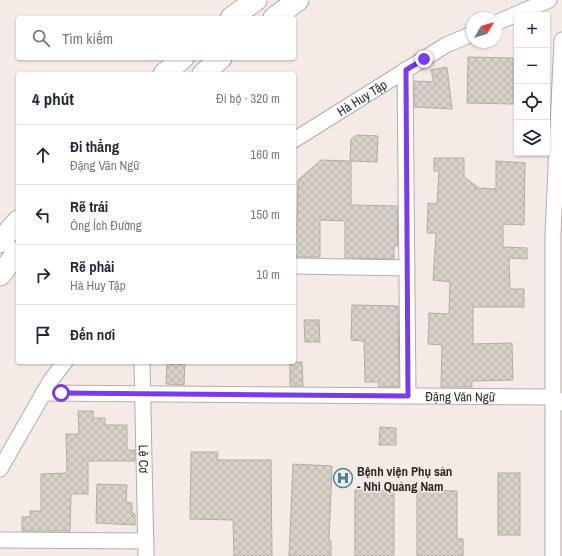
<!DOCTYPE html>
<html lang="vi">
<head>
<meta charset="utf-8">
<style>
  :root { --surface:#fff; --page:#f2f2f3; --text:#1f2937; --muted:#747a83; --line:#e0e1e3 }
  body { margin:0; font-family:"Archivo Narrow",sans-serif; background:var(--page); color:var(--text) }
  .controls { position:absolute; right:12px; top:12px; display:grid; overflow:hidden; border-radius:4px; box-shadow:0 1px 3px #0004 }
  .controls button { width:36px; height:36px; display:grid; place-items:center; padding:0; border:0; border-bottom:1px solid var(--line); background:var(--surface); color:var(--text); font:20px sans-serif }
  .compass { position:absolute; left:466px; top:12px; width:36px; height:36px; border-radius:50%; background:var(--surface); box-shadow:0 1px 3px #0004; rotate:52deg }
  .stop { position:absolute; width:12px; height:12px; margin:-9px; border:3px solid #7c3aed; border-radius:50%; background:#fff }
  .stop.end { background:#7c3aed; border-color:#fff; box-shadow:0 1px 4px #0008 }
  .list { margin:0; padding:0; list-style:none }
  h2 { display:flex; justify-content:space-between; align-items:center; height:52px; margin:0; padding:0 16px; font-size:17px }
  h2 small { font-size:13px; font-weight:400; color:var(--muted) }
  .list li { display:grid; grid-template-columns:26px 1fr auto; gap:12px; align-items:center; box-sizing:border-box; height:60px; padding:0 16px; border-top:1px solid var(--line) }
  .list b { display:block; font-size:15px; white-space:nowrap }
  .list p { margin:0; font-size:13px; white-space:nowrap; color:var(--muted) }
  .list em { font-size:13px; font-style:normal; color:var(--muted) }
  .icon { flex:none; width:22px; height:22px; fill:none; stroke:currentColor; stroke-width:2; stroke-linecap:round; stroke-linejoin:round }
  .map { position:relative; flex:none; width:562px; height:556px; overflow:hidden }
  .search { position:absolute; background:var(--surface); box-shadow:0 1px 3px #0004; left:16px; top:16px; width:280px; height:44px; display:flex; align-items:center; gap:10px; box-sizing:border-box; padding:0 14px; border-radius:4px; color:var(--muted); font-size:15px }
  .panel { position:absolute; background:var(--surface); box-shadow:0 1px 3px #0004; left:16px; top:72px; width:280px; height:292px; border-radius:4px }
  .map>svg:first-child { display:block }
  .building { fill:url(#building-cross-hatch); stroke:#b3ada4 }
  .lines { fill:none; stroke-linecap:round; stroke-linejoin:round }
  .minor-casing { stroke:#b6aca7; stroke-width:17 }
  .highway-casing { stroke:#b6aca7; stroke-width:23 }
  .minor { stroke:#fff; stroke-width:15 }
  .highway { stroke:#fff; stroke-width:21 }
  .route { stroke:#7c3aed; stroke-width:5 }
  .labels { text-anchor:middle; stroke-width:3; stroke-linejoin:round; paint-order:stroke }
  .street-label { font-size:13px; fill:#2d2927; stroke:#f5eae5 }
  .poi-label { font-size:13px; font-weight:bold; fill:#2d2927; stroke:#f5eae5; text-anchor:start }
</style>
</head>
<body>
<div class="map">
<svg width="562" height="556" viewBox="0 0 562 556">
  <defs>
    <pattern id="building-cross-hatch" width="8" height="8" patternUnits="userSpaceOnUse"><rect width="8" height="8" fill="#d7d1c8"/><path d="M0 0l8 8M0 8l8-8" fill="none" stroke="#b9b3ac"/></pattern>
  </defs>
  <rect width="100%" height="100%" fill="#f5eae5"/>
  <path class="building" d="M 468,57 L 513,58 L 513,104 L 467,103 Z
    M 447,67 L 452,109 L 414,107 L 414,81 L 434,82 L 431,70 Z
    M 357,135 L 378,136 L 377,162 L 351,161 L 351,205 L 397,206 L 398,246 L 394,246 L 394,259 L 345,258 L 345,221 L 320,220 L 320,257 L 294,257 L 294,225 L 297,225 L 298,180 L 321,160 L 350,161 L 351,139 Z
    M 434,158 L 464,158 L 464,177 L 479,188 L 496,189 L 496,161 L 525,163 L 524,225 L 503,224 L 503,247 L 527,248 L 527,259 L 509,258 L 510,289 L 524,289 L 524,307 L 473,307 L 473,344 L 512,343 L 513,380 L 472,381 L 472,387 L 441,387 L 442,345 L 428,344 L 429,313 L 449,314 L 450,282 L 433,280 L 436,233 L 427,233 L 428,203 L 437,204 L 439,171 L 434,171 Z
    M 352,305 L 398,306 L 399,387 L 379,387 L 379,382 L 365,382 L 364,341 L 351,340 Z
    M 304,320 L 319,320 L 320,342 L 305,342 Z
    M 167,362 L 185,362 L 184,385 L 166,384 Z
    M 290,362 L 302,362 L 303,386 L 290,386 Z
    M 78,411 L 93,411 L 93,418 L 105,418 L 105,425 L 127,425 L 127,450 L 135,450 L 135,461 L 88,461 L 88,494 L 71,494 L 70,531 L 22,531 L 22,517 L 30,517 L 30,511 L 41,511 L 41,474 L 67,473 L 66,434 L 79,434 Z
    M 380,427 L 396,428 L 396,445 L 379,445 Z
    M 191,452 L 218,452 L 217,460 L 271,460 L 272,556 L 234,556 L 233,520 L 190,519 Z
    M 293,464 L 332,466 L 329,541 L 331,541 L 331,556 L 289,556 Z
    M 498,473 L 520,473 L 520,535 L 498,535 Z
    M 97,484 L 127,485 L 126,502 L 132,503 L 132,513 L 135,514 L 135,525 L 96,523 Z
    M 355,490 L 394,491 L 394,556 L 355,556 Z
    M 417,490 L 457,491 L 457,539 L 463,539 L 463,556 L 417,556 Z"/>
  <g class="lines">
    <defs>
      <g id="minor">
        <path d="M 496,23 L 549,0"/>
        <path d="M 405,70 L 408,396"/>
        <path id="s1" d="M 294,140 L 446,45 L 472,34"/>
        <path d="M 294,266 L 407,268"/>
        <path id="s2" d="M 142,362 L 146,556"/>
        <path id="s3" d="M 43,393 L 554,397 L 562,403"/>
        <path d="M 0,469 L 51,380 L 65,362"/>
        <path d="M 0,540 L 146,541"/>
        <path d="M 553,556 L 553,233 L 562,40"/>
      </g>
      <path id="highway" d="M 231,18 L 256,0
        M 274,18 L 298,0
        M 164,74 L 183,58
        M 203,74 L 221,58
        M 0,242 L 18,221
        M 0,275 L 18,252"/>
    </defs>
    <use href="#minor" class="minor-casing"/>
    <use href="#highway" class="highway-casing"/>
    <use href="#minor" class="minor"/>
    <use href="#highway" class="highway"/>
  </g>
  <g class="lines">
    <path class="route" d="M 61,393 L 408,396 L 406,70 L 424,59"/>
  </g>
  <defs>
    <symbol id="hospital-ring" viewBox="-11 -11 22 22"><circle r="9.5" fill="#f5eae5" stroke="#438796" stroke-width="1.5"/><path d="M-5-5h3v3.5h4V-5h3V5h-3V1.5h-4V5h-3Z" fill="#438796"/></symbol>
  </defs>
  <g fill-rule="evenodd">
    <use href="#hospital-ring" x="332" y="467" width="22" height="22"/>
  </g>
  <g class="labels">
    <g class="street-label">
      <text dy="5" stroke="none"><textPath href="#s1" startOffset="80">Hà Huy Tập</textPath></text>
      <text dy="5" stroke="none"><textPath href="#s3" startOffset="417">Đặng Văn Ngữ</textPath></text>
      <text dy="5" stroke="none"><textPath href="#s2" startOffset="97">Lê Cơ</textPath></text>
    </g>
    <g class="poi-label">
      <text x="357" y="476">Bệnh viện Phụ sản<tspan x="357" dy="15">- Nhi Quảng Nam</tspan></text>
    </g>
  </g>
</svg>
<div class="controls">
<button>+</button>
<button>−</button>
<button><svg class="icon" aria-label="locate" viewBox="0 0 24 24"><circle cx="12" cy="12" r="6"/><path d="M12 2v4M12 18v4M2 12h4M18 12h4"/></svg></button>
<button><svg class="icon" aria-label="layers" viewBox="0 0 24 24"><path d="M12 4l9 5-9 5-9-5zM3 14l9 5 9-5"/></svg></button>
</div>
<svg class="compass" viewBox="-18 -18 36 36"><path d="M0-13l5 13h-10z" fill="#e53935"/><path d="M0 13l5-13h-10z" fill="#747a83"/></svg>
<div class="stop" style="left:61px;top:393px"></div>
<div class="stop end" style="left:424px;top:59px"></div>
<div class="search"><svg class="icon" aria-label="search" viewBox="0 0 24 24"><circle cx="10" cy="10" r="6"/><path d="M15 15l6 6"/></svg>Tìm kiếm</div>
<section class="panel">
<h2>4 phút<small>Đi bộ · 320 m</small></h2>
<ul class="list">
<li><svg class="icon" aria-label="ahead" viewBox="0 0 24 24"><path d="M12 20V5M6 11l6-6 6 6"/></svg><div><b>Đi thẳng</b><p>Đặng Văn Ngữ</p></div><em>160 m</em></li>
<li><svg class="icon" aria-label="left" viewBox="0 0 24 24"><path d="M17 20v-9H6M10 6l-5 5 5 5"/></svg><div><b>Rẽ trái</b><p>Ông Ích Đường</p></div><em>150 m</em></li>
<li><svg class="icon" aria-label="right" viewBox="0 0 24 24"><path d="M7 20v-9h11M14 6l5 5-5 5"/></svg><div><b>Rẽ phải</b><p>Hà Huy Tập</p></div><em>10 m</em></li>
<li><svg class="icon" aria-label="arrive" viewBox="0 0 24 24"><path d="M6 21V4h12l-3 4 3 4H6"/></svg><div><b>Đến nơi</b></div></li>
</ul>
</section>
</div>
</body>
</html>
